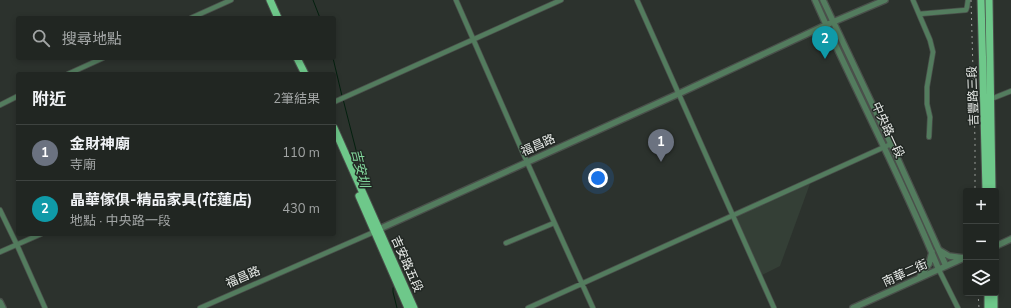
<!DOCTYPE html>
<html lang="zh-TW">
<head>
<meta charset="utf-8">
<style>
  :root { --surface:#212622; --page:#292e2a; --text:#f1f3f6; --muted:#a2a5a5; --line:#3e4340; --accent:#1a73e8 }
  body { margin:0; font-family:"Nunito Sans","Noto Sans TC",sans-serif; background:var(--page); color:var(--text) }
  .controls { position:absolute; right:12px; bottom:12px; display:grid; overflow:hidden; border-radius:4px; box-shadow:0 2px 6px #0003 }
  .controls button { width:36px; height:36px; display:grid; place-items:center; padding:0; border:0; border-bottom:1px solid var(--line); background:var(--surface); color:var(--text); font:20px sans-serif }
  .you { position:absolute; left:598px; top:178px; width:14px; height:14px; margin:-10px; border:3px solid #fff; border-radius:50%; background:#1a73e8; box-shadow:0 0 0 6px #1a73e833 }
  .badge { display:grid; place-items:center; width:26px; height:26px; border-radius:50%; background:var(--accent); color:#fff; font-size:13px; font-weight:700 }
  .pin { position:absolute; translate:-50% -33px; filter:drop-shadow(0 1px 2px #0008) }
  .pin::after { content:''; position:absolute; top:21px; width:14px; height:12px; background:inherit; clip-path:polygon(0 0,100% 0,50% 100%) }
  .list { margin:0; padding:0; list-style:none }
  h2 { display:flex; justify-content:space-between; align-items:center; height:52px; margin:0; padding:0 16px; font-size:17px }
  h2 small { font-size:13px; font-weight:400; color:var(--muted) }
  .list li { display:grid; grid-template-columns:26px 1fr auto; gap:12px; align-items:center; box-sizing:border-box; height:56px; padding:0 16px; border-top:1px solid var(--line) }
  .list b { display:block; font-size:15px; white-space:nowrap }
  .list p { margin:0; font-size:13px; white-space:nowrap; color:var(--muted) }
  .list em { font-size:13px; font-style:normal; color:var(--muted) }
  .icon { flex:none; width:22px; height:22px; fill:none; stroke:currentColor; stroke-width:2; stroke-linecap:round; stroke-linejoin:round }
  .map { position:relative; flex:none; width:1011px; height:308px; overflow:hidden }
  .search { position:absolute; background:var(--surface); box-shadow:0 2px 6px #0003; left:16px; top:16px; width:320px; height:44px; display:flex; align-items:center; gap:10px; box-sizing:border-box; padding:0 14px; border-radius:4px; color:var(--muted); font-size:15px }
  .panel { position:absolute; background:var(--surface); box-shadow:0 2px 6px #0003; left:16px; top:72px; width:320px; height:164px; border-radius:4px }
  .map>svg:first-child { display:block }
  .built { fill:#343f36 }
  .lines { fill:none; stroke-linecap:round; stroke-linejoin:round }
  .stream { stroke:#03200e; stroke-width:1 }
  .minor-casing { stroke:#4a504b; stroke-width:6 }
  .tertiary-casing { stroke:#4a504b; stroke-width:8 }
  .primary-casing { stroke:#4a504b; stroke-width:9 }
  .minor { stroke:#537c5e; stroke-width:4.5 }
  .tertiary { stroke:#537c5e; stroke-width:5.5 }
  .primary { stroke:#6ec88a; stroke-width:7 }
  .rail { stroke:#989c98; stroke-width:1; stroke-dasharray:2 4; stroke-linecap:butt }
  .labels { text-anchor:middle; stroke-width:3; stroke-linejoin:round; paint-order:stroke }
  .street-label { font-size:12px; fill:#e9ece9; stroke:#222824 }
  .water-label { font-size:13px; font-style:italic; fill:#82d59b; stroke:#222824 }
</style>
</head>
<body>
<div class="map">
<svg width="1011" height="308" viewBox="0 0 1011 308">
  <rect width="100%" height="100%" fill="#2c322d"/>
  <path class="built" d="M 811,181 L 780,266 L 762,275 L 735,215 Z"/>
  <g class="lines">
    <path class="stream" d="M 313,0 L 320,18
      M 333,58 L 342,96
      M 343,99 L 368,197
      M 393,288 L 393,292 L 397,308"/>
    <defs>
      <path id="minor" d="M 456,0 L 527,162 L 593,308
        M 637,0 L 774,308
        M 913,0 L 930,40 L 933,52 L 927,87 L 927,104 L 930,117 L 929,137
        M 919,14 L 966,10 L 967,7 L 968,0
        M 191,18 L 231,0
        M 68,74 L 103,58
        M 991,99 L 1011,91
        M 334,102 L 561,0
        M 0,105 L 18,96
        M 0,210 L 17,245 L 45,308
        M 506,243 L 554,223
        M 0,252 L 41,234
        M 939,270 L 958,308
        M 200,308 L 374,232
        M 528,308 L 891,144"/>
      <path id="tertiary" d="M 815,0 C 855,91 902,178 939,270
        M 823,0 L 891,144 L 946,266
        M 377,230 L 678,94 L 826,25 L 885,0
        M 996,246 L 1011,239
        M 939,250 L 949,256 L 964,258
        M 919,278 L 929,264 L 932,252
        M 0,302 L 3,308
        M 853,308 L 966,257"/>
      <path id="primary" d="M 270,0 L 278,18
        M 981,0 L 986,191
        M 989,0 L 992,191
        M 297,58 L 305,74
        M 334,128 L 414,308
        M 359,196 L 408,308
        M 988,293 L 988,308
        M 994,293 L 994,308"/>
    </defs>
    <use href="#minor" class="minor-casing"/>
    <use href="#tertiary" class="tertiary-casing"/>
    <use href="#primary" class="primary-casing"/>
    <use href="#minor" class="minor"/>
    <use href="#tertiary" class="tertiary"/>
    <use href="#primary" class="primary"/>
    <path class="rail" d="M 971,0 L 975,140 L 975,191
      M 978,293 L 979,308"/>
  </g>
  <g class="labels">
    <g class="street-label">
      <text transform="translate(973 96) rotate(-92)" y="4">吉豐路三段</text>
      <text transform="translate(888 130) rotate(65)" y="4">中央路一段</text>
      <text transform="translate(538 145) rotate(-24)" y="4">福昌路</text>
      <text transform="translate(407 264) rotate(66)" y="4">吉安路五段</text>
      <text transform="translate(905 273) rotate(-24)" y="4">南華二街</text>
      <text transform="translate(243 277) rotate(-23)" y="4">福昌路</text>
    </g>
    <g class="water-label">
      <text transform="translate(361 168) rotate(76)" y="5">吉安圳</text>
    </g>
  </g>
</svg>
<div class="controls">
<button>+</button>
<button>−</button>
<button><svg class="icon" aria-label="layers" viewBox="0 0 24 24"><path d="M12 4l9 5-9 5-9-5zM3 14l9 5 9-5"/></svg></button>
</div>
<div class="you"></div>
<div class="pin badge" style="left:661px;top:162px;background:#6b7280">1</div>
<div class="pin badge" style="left:825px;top:59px;background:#0f9aa8">2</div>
<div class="search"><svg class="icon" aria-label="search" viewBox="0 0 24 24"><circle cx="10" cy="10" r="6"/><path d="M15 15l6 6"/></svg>搜尋地點</div>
<section class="panel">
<h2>附近<small>2筆結果</small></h2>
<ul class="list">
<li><span class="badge" style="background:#6b7280">1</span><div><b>金財神廟</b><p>寺廟</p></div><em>110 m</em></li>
<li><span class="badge" style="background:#0f9aa8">2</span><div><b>晶華傢俱-精品家具(花蓮店)</b><p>地點 · 中央路一段</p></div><em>430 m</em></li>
</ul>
</section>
</div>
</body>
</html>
